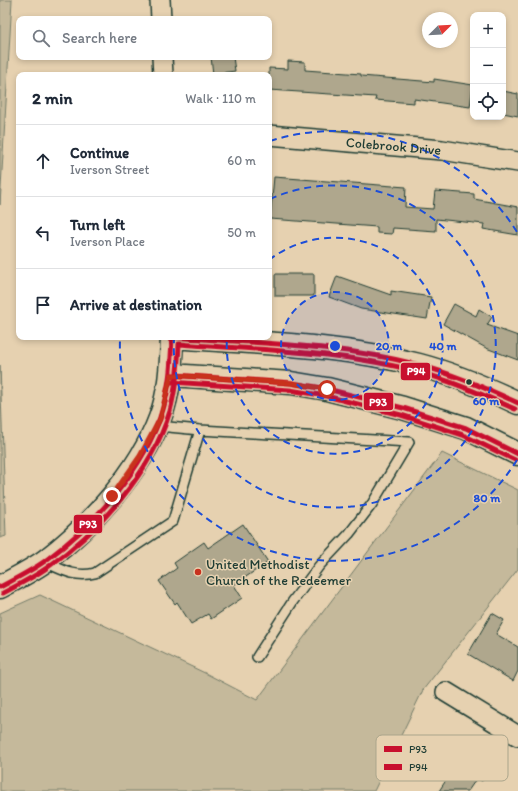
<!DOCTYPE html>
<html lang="en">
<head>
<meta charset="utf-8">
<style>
  :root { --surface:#fff; --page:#f2f2f3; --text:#1f2937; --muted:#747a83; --line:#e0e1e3 }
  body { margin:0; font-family:Itim,sans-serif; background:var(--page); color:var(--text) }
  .controls { position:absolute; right:12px; top:12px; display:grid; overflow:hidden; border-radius:8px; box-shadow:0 2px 6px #0003 }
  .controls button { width:36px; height:36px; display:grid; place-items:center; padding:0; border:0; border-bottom:1px solid var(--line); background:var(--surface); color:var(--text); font:20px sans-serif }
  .compass { position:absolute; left:422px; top:12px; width:36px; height:36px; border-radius:50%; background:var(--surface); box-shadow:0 2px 6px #0003; rotate:66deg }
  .stop { position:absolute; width:12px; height:12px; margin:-9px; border:3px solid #c8321e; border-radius:50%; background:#fff }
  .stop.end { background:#c8321e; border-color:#fff; box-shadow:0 1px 4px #0008 }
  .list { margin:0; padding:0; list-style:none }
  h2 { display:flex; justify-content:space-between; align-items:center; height:52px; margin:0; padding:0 16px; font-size:17px }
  h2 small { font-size:13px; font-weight:400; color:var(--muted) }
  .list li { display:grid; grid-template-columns:26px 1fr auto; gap:12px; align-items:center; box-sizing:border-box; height:72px; padding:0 16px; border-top:1px solid var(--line) }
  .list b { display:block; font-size:15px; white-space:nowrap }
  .list p { margin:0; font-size:13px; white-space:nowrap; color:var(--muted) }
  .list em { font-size:13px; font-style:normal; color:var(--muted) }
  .icon { flex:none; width:22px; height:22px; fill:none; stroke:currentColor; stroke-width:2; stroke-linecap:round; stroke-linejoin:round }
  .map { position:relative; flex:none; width:518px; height:791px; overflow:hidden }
  .search { position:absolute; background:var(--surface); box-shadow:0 2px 6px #0003; left:16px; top:16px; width:256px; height:44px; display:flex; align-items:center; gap:10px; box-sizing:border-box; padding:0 14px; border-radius:8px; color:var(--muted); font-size:15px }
  .panel { position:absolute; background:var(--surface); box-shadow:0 2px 6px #0003; left:16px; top:72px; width:256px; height:268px; border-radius:8px }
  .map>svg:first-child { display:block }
  .green { fill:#c5b99b; stroke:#727b68 }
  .building { fill:#afa78d; stroke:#1f3d34 }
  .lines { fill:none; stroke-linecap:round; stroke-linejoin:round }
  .lane-casing { stroke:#1f3d34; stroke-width:12 }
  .street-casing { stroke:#1f3d34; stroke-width:22 }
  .secondary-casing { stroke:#1f3d34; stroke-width:25 }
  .lane { stroke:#e6d1b0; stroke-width:9 }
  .street { stroke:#e6d1b0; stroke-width:19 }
  .secondary { stroke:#e6d1b0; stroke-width:22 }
  .bus-1-casing { stroke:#e6d1b0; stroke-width:8 }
  .bus-2-casing { stroke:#e6d1b0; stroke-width:8 }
  .bus-1 { stroke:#c8102e; stroke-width:5 }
  .bus-2 { stroke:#c8102e; stroke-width:5 }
  .route { stroke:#c8321e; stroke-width:5 }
  .ring { fill:none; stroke:#1d4ed8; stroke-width:2; stroke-dasharray:7 5 }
  .bus-dot { fill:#1f3d34; stroke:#e6d1b0; stroke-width:1.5 }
  .poi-dot { fill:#c8321e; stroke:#e6d1b0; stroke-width:1.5 }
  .labels { text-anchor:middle; stroke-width:3; stroke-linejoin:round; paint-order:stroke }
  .street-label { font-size:14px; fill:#1f3d34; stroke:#e6d1b0 }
  .poi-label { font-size:14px; fill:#1f3d34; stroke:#e6d1b0; text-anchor:start }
  .key { fill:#e6d1b0; stroke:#aaa58b; stroke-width:1 }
  .key-label { font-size:11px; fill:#1f3d34 }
  .centre { fill:#1d4ed8; stroke:#e6d1b0; stroke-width:2 }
  .ring-label { font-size:12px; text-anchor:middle; font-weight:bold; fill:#1d4ed8; stroke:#e6d1b0; stroke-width:3; stroke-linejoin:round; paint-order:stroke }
  .line-badge { stroke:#e6d1b0; stroke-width:1.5 }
  .badge-label { font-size:11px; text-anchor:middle; font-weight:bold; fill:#fff }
</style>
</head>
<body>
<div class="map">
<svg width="518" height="791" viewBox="0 0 518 791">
  <rect width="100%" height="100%" fill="#e6d1b0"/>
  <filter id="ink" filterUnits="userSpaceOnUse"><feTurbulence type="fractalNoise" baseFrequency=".025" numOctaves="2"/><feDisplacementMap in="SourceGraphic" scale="8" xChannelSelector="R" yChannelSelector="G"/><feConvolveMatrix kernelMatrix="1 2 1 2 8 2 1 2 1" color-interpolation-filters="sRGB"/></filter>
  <g filter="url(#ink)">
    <path class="green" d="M 0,0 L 12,0 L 0,205 Z
      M 0,365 L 6,536 L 0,538 Z
      M 442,453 L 518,490 L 518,569 L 423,690 L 374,791 L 0,791 L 0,613 L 40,595 L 207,674 L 257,700 Z"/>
    <path class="building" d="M 211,57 L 233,57 L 235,71 L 213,74 Z
      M 288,61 L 305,62 L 305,70 L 361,74 L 361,76 L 434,82 L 434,79 L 473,85 L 470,107 L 414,99 L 414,103 L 375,100 L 376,97 L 269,90 L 269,68 L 288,69 Z
      M 503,91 L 518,94 L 518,116 L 503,113 Z
      M 274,177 L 406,187 L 405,207 L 433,209 L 435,191 L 474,194 L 474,199 L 518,207 L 518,235 L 483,229 L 484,224 L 436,219 L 436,231 L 393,228 L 392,234 L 377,233 L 377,227 L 270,219 Z
      M 275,274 L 314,274 L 314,296 L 275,296 Z
      M 337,276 L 391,295 L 391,291 L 431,297 L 427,319 L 361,309 L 329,297 Z
      M 454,304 L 476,316 L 479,309 L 492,317 L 487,325 L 518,336 L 518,360 L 486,348 L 443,324 Z
      M 243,524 L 268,562 L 234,585 L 242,598 L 211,619 L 208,614 L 191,624 L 177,602 L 175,604 L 159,581 L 177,568 L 174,563 L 204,542 L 208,548 Z
      M 492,613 L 504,620 L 496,634 L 518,647 L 518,671 L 513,681 L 468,654 Z
      M 459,744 L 492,765 L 482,781 L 477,778 L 468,791 L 439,791 L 456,765 L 449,761 Z"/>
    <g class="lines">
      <defs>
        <path id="lane" d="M 158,426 L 200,430 L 409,442 L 372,504 L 349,534 L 319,566 L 293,601 L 257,657
          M 45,562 C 62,570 76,578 95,573 L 173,521 L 200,430"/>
        <g id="street">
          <path d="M 160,0 L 161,19"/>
          <path d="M 162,57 L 163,75"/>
          <path id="s1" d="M 269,135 L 442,150 L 518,162"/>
          <path d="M 446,692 L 518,736"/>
        </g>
        <path id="secondary" d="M 171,375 L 291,383 L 327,389 L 403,408 L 466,428 L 518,454
          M 0,587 C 15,579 31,571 45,561 C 90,527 140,472 160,418 C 170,392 171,365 172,337 C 254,343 339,344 419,365 C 453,374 486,388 518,403"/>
      </defs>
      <use href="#lane" class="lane-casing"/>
      <use href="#street" class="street-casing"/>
      <use href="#secondary" class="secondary-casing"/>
      <use href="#lane" class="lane"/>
      <use href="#street" class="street"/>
      <use href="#secondary" class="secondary"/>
      <defs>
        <path id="bus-1" d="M 171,375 L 291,383 L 327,389 L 403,408 L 466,428 L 518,454
          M 0,587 C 15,579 31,571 45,561 C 95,524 144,470 163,409 C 170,386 171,361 172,337 C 255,343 338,344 419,365 C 453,374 486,388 518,403"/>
        <path id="bus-2" d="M 171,382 L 290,390 L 326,396 L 401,415 L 463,435 L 515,460
          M 3,593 C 18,585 34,577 48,567 C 100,530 151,473 170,411 C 176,389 178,367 179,344 C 259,350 341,351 419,372 C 452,381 484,395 515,409"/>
      </defs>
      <use href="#bus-1" class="bus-1-casing"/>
      <use href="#bus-2" class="bus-2-casing"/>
      <use href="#bus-1" class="bus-1"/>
      <use href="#bus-2" class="bus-2"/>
    </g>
  </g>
  <g class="lines" filter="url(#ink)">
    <path class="route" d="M 112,496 L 140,456 L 160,419 L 171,375 L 291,383 L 327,389"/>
  </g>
  <circle cx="335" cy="346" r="54" fill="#1d4ed8" fill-opacity=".12"/>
  <g class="ring">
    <circle cx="335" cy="346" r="54"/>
    <path d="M269 260A108 108 0 1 1 227 338"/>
    <path d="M270 199A161 161 0 1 1 174 338"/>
    <path d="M517 460A215 215 0 0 1 120 338M270 141A215 215 0 0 1 517 232"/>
  </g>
  <circle class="bus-dot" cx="469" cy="382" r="3.5"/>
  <circle class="poi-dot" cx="198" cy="572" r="4"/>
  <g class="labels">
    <g class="street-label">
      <text dy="5" stroke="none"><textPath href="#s1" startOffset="125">Colebrook Drive</textPath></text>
    </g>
    <g class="poi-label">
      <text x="206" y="569">United Methodist<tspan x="206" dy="16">Church of the Redeemer</tspan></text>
    </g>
  </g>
  <rect x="376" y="735" width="132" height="46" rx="6" class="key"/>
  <rect x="384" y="746" width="18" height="6" fill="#c8102e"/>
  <rect x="384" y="764" width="18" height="6" fill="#c8102e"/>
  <g class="key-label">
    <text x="409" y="753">P93</text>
    <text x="409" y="771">P94</text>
  </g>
  <circle cx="335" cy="346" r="6" class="centre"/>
  <g class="ring-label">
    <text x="389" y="350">20 m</text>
    <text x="443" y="350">40 m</text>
    <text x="486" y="405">60 m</text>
    <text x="487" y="502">80 m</text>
  </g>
  <g class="line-badge">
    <rect x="400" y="362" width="31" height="19" rx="4" fill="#c8102e"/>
    <rect x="363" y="392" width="31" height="19" rx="4" fill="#c8102e"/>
    <rect x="73" y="514" width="30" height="20" rx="4" fill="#c8102e"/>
  </g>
  <g class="badge-label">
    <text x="416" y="375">P94</text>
    <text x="378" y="406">P93</text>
    <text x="88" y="528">P93</text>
  </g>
</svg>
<div class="controls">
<button>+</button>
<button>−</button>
<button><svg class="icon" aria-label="locate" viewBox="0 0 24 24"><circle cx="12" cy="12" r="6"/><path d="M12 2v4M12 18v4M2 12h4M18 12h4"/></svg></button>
</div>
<svg class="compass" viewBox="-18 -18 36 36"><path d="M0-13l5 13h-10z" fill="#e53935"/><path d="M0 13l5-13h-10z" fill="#747a83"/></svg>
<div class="stop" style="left:327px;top:389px"></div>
<div class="stop end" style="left:112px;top:496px"></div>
<div class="search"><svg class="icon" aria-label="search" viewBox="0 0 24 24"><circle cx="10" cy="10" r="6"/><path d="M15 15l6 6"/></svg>Search here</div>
<section class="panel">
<h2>2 min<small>Walk · 110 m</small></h2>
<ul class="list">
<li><svg class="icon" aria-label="ahead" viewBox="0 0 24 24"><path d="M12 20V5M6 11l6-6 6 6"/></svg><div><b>Continue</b><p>Iverson Street</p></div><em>60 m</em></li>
<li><svg class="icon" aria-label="left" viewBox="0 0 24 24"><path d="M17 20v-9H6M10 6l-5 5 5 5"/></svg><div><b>Turn left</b><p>Iverson Place</p></div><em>50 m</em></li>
<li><svg class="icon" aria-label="arrive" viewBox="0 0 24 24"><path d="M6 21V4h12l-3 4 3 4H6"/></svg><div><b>Arrive at destination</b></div></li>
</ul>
</section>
</div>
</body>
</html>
